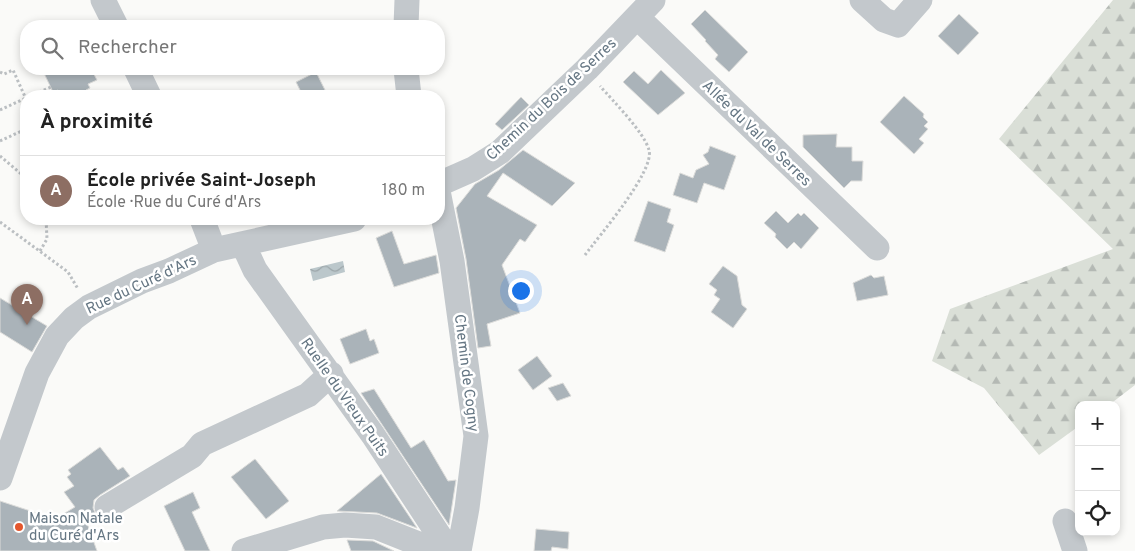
<!DOCTYPE html>
<html lang="fr">
<head>
<meta charset="utf-8">
<style>
  :root { --surface:#fff; --page:#f6f6f6; --text:#222; --muted:#767676; --line:#e0e0e0; --accent:#0b8043 }
  body { margin:0; font-family:Overpass,sans-serif; background:var(--page); color:var(--text) }
  .controls { position:absolute; right:15px; bottom:15px; display:grid; overflow:hidden; border-radius:10px; box-shadow:0 2px 8px #0003 }
  .controls button { width:45px; height:45px; display:grid; place-items:center; padding:0; border:0; border-bottom:1px solid var(--line); background:var(--surface); color:var(--text); font:25px sans-serif }
  .you { position:absolute; left:520px; top:290px; width:18px; height:18px; margin:-12px; border:4px solid #fff; border-radius:50%; background:#1a73e8; box-shadow:0 0 0 8px #1a73e833 }
  .badge { display:grid; place-items:center; width:32px; height:32px; border-radius:50%; background:var(--accent); color:#fff; font-size:16px; font-weight:700 }
  .pin { position:absolute; translate:-50% -41px; filter:drop-shadow(0 1px 2px #0008) }
  .pin::after { content:''; position:absolute; top:26px; width:18px; height:15px; background:inherit; clip-path:polygon(0 0,100% 0,50% 100%) }
  .list { margin:0; padding:0; list-style:none }
  h2 { display:flex; justify-content:space-between; align-items:center; height:65px; margin:0; padding:0 20px; font-size:21px }
  h2 small { font-size:16px; font-weight:400; color:var(--muted) }
  .list li { display:grid; grid-template-columns:32px 1fr auto; gap:15px; align-items:center; box-sizing:border-box; height:70px; padding:0 20px; border-top:1px solid var(--line) }
  .list b { display:block; font-size:19px; white-space:nowrap }
  .list p { margin:0; font-size:16px; white-space:nowrap; color:var(--muted) }
  .list em { font-size:16px; font-style:normal; color:var(--muted) }
  .icon { flex:none; width:28px; height:28px; fill:none; stroke:currentColor; stroke-width:2; stroke-linecap:round; stroke-linejoin:round }
  .map { position:relative; flex:none; width:1135px; height:551px; overflow:hidden }
  .search { position:absolute; background:var(--surface); box-shadow:0 2px 8px #0003; left:20px; top:20px; width:425px; height:55px; display:flex; align-items:center; gap:12px; box-sizing:border-box; padding:0 18px; border-radius:20px; color:var(--muted); font-size:19px }
  .panel { position:absolute; background:var(--surface); box-shadow:0 2px 8px #0003; left:20px; top:90px; width:425px; height:135px; border-radius:20px }
  .map>svg:first-child { display:block }
  .forest { fill:url(#forest-firs) }
  .water { fill:url(#water-waves) }
  .building { fill:#aab3b9; stroke:#dcdcda }
  .lines { fill:none; stroke-linecap:round; stroke-linejoin:round }
  .path { stroke:#bbbfc2; stroke-width:3; stroke-dasharray:2.5 2.5; stroke-linecap:butt }
  .minor { stroke:#c3c8cc; stroke-width:25 }
  .poi-dot { fill:#e4572e; stroke:#fff; stroke-width:2 }
  .labels { text-anchor:middle; stroke-width:5; stroke-linejoin:round; paint-order:stroke }
  .street-label { font-size:15px; fill:#657683; stroke:#fff }
  .poi-label { font-size:15px; fill:#657683; stroke:#fff; text-anchor:start }
</style>
</head>
<body>
<div class="map">
<svg width="1135" height="551" viewBox="0 0 1135 551">
  <defs>
    <pattern id="forest-firs" width="22" height="20" patternUnits="userSpaceOnUse" patternTransform="scale(1.25)"><rect width="22" height="20" fill="#dadfd7"/><path d="M5 1l3.5 6h-7zM16 11l3.5 6h-7z" fill="#b4b9b4"/></pattern>
    <pattern id="water-waves" width="16" height="10" patternUnits="userSpaceOnUse" patternTransform="scale(1.25)"><rect width="16" height="10" fill="#bbc7cb"/><path d="M0 5q4-4 8 0t8 0" fill="none" stroke="#9ca6aa"/></pattern>
  </defs>
  <rect width="100%" height="100%" fill="#fafaf8"/>
  <path class="forest" d="M 1113,0 L 1135,0 L 1135,385 L 1109,405 L 1079,405 L 1079,426 L 1039,455 L 984,388 L 932,361 L 950,309 L 1113,249 L 999,139 Z"/>
  <path class="water" d="M 343,261 L 345,272 L 313,281 L 310,269 Z"/>
  <path class="building" d="M 705,10 L 748,52 L 729,72 L 715,59 L 718,55 L 705,41 L 706,40 L 691,24 Z
    M 959,14 L 979,33 L 958,55 L 938,36 Z
    M 42,69 L 91,69 L 97,80 L 88,84 L 90,88 L 86,90 L 89,96 L 61,96 L 58,90 L 53,92 Z
    M 661,70 L 685,93 L 658,115 L 623,82 L 634,71 L 648,84 Z
    M 316,72 L 328,96 L 303,96 L 296,82 Z
    M 904,96 L 924,114 L 923,117 L 928,122 L 924,126 L 928,129 L 919,139 L 924,143 L 914,154 L 880,122 Z
    M 521,97 L 529,105 L 502,130 L 495,124 Z
    M 837,134 L 836,147 L 852,147 L 852,161 L 863,161 L 862,181 L 851,181 L 844,188 L 803,147 L 803,135 Z
    M 710,146 L 736,156 L 724,190 L 704,183 L 697,203 L 673,195 L 680,173 L 693,178 L 696,170 L 709,164 L 703,155 L 708,152 Z
    M 523,150 L 575,183 L 552,206 L 503,173 L 487,196 L 537,225 L 525,242 L 520,239 L 502,265 L 520,313 L 487,324 L 491,346 L 478,348 L 466,259 L 456,208 L 475,184 L 499,170 Z
    M 648,201 L 671,209 L 667,222 L 674,225 L 665,252 L 634,241 Z
    M 776,211 L 788,223 L 798,213 L 801,216 L 804,213 L 819,228 L 801,249 L 794,242 L 787,249 L 775,237 L 776,234 L 764,223 Z
    M 392,231 L 404,264 L 436,255 L 439,273 L 394,287 L 376,238 Z
    M 723,266 L 737,276 L 742,305 L 747,309 L 733,328 L 711,312 L 720,299 L 714,295 L 717,290 L 709,284 Z
    M 871,275 L 874,278 L 884,276 L 888,295 L 857,301 L 853,283 Z
    M 0,298 L 47,326 L 32,352 L 0,332 Z
    M 366,329 L 370,341 L 374,339 L 379,353 L 350,364 L 340,339 Z
    M 537,356 L 552,376 L 533,390 L 518,370 Z
    M 563,383 L 571,396 L 557,401 L 548,388 Z
    M 374,389 L 411,448 L 424,440 L 448,481 L 456,480 L 449,525 L 361,393 Z
    M 100,447 L 118,470 L 123,467 L 130,476 L 100,495 L 94,500 L 93,508 L 97,517 L 87,523 L 97,551 L 0,551 L 0,501 L 55,519 L 75,507 L 64,492 L 74,486 L 67,477 L 71,474 L 68,470 Z
    M 255,459 L 289,501 L 266,519 L 231,477 Z
    M 381,474 L 417,528 L 377,513 L 337,511 Z
    M 193,492 L 200,508 L 192,512 L 210,551 L 185,551 L 164,506 Z
    M 536,529 L 569,532 L 568,549 L 552,547 L 551,551 L 534,551 Z
    M 347,540 L 373,541 L 394,551 L 351,551 Z"/>
  <g class="lines">
    <path class="path" d="M 0,72 L 4,74 L 13,70 L 26,99
      M 30,96 L 51,87
      M 0,110 L 26,98
      M 0,141 L 26,129
      M 0,156 L 26,178
      M 0,222 L 68,272 L 78,289
      M 40,251 L 47,239 L 46,219
      M 585,255 C 599,236 655,171 649,150 C 644,132 613,101 600,86"/>
    <path class="minor" d="M 103,0 L 116,26
      M 862,0 L 884,20 L 898,25 L 920,0
      M 637,17 L 877,248
      M 406,26 L 407,0
      M 136,69 L 149,96
      M 406,69 L 409,96
      M 439,184 L 473,169 L 500,152 L 587,69 L 653,0
      M 439,196 L 452,261 L 476,436 L 467,508 L 459,551
      M 202,219 L 214,250
      M 243,244 L 255,270 L 373,435 L 448,549
      M 0,478 L 37,373 L 57,336 L 74,318 L 89,307 L 142,281 L 169,271 L 214,250 L 354,219
      M 107,507 L 192,456 L 202,444 L 308,395 L 331,374
      M 1065,521 L 1075,551
      M 244,551 L 323,527 L 345,525 L 376,527 L 424,546 L 453,551"/>
  </g>
  <circle class="poi-dot" cx="19" cy="527" r="5"/>
  <g class="labels">
    <g class="street-label">
      <text transform="translate(551 99) rotate(-43)" y="5">Chemin du Bois de Serres</text>
      <text transform="translate(757 133) rotate(44)" y="5">Allée du Val de Serres</text>
      <text transform="translate(141 284) rotate(-25)" y="5">Rue du Curé d'Ars</text>
      <text transform="translate(467 373) rotate(83)" y="5">Chemin de Cogny</text>
      <text transform="translate(345 397) rotate(55)" y="5">Ruelle du Vieux Puits</text>
    </g>
    <g class="poi-label">
      <text x="29" y="523">Maison Natale<tspan x="29" dy="17">du Curé d'Ars</tspan></text>
    </g>
  </g>
</svg>
<div class="controls">
<button>+</button>
<button>−</button>
<button><svg class="icon" aria-label="locate" viewBox="0 0 24 24"><circle cx="12" cy="12" r="6"/><path d="M12 2v4M12 18v4M2 12h4M18 12h4"/></svg></button>
</div>
<div class="you"></div>
<div class="pin badge" style="left:27px;top:325px;background:#8d6e63">A</div>
<div class="search"><svg class="icon" aria-label="search" viewBox="0 0 24 24"><circle cx="10" cy="10" r="6"/><path d="M15 15l6 6"/></svg>Rechercher</div>
<section class="panel">
<h2>À proximité<small></small></h2>
<ul class="list">
<li><span class="badge" style="background:#8d6e63">A</span><div><b>École privée Saint-Joseph</b><p>École · Rue du Curé d'Ars</p></div><em>180 m</em></li>
</ul>
</section>
</div>
</body>
</html>
